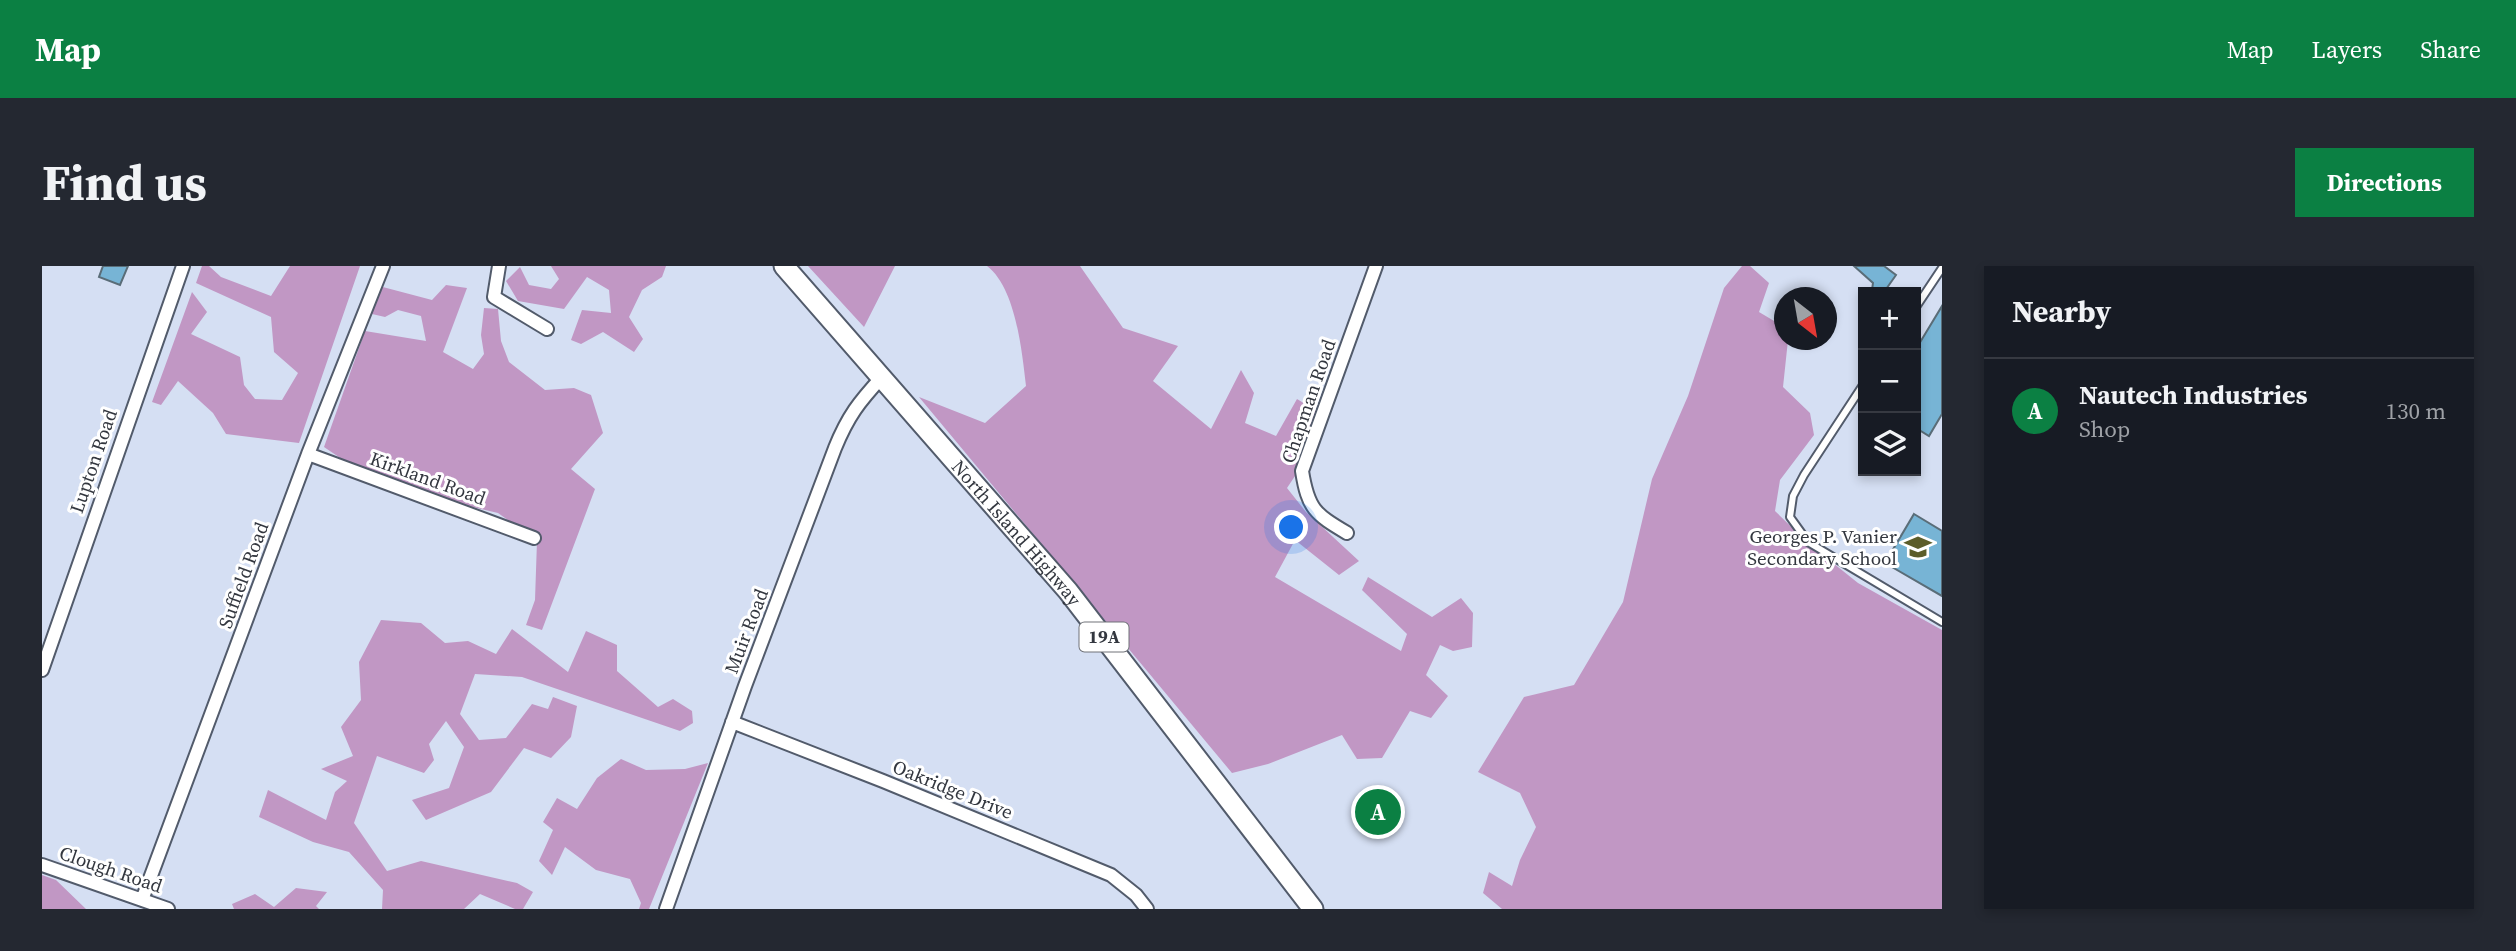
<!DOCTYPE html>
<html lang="en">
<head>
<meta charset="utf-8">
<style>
  :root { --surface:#171b24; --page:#242831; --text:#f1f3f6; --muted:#9ea1a6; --line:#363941; --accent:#0b8043 }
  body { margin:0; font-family:"Source Serif 4",serif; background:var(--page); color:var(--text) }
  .controls { position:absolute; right:21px; top:21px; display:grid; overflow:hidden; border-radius:0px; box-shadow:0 4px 10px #0003 }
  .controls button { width:63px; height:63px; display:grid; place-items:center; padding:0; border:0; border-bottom:2px solid var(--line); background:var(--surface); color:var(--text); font:35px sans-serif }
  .compass { position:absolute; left:1732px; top:21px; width:63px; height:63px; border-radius:50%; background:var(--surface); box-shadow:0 4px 10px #0003; rotate:149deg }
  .you { position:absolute; left:1250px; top:262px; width:24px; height:24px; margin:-18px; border:5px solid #fff; border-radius:50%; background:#1a73e8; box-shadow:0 0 0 10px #1a73e833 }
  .badge { display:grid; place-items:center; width:46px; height:46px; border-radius:50%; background:var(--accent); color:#fff; font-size:23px; font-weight:700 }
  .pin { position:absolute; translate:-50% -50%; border:4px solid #fff; box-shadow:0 2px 7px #0006 }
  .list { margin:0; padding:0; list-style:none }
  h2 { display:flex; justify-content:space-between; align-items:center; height:91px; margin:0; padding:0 28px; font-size:30px }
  h2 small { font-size:23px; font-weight:400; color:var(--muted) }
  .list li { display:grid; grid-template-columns:46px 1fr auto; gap:21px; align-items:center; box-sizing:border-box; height:105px; padding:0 28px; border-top:2px solid var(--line) }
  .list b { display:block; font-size:26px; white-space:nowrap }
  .list p { margin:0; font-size:23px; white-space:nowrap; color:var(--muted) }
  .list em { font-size:23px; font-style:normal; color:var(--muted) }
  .icon { flex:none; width:38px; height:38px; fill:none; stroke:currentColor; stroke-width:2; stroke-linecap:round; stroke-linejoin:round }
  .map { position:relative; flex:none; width:1900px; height:643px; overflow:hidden; border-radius:0px }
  header { display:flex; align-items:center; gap:42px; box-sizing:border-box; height:98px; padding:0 35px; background:var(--accent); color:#fff }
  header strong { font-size:33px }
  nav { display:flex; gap:38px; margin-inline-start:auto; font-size:24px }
  .intro { display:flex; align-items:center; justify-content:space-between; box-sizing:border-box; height:168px; padding:0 42px }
  h1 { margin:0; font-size:49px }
  .button { padding:18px 32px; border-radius:0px; background:var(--accent); color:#fff; font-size:24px; font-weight:700 }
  main { display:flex; gap:42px; padding:0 42px }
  aside { flex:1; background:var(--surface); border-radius:0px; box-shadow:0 4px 10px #0003 }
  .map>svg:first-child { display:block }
  .forest { fill:#c197c4 }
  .building { fill:#77b4d5; stroke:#5a6d78; stroke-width:2 }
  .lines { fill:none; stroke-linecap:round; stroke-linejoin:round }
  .service-casing { stroke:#525b6b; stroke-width:10 }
  .minor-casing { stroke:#525b6b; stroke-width:16 }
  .primary-casing { stroke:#525b6b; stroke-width:23 }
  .service { stroke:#fff; stroke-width:6 }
  .minor { stroke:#fff; stroke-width:12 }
  .primary { stroke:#fff; stroke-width:19 }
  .labels { text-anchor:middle; stroke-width:6; stroke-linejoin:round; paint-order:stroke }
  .shield { fill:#fff; stroke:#707379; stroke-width:2 }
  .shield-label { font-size:18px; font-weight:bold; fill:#33373f }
  .street-label { font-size:19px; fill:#33373f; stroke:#fff }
  .poi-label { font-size:19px; fill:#33373f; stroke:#fff; text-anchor:end }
</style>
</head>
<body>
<header>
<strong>Map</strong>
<nav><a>Map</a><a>Layers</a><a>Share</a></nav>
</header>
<div class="intro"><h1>Find us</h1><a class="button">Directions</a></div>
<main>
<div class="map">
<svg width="1900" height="643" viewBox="0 0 1900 643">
  <rect width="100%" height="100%" fill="#d5dff3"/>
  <path class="forest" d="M 160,0 L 167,0 L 179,11 L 229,30 L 248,0 L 318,0 L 257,177 L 184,168 L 171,147 L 136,115 L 119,139 L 110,136 L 150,26 L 165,46 L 149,68 L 198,91 L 202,119 L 213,133 L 240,134 L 256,107 L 232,86 L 229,51 L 154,17 Z
    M 509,0 L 624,0 L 620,11 L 600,24 L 587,51 L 601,73 L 592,86 L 561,66 L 539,78 L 529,74 L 540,44 L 569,47 L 567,24 L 545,11 L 522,43 L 476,35 L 464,15 L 478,1 L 487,19 L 509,23 L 517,13 Z
    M 766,0 L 853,0 L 822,61 Z
    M 945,0 L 1038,0 L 1081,62 L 1136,80 L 1111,115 L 1169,163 L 1199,104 L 1212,127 L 1203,157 L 1234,170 L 1255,133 L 1275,145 L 1261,198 L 1245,222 L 1264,246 L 1317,295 L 1297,309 L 1253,274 L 1233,311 L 1359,385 L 1365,368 L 1320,324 L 1326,311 L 1390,351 L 1419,332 L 1431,347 L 1430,381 L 1411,385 L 1398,379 L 1384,409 L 1406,430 L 1389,452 L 1368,445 L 1340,492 L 1315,493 L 1300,469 L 1226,498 L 1190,507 L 877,131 L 943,157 L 984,120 C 980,86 974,22 945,0 Z
    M 1700,0 L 1708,0 L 1727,17 L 1717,46 L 1742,61 L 1742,74 L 1746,74 L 1741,121 L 1768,147 L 1772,169 L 1738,214 L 1733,245 L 1766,277 L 1816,317 L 1900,364 L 1900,643 L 1460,643 L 1441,627 L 1447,606 L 1470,620 L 1478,594 L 1494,561 L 1478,527 L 1436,506 L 1482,431 L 1532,419 L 1581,336 L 1610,213 L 1646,130 L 1682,22 Z
    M 404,19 L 425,22 L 401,86 L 431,103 L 442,88 L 439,69 L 442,42 L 456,43 L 459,75 L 467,96 L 503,124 L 532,122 L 549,129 L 561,167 L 529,203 L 553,223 L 500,364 L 484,359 L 493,334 L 495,275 L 456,247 L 384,230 L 322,208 L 282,181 L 323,65 L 384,75 L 379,50 L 356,44 L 343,51 L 330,48 L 337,20 L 390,34 Z
    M 339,354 L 379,357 L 403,377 L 426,375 L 454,388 L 470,363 L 526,406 L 544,365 L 575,379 L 575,405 L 616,441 L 631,433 L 650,445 L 651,457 L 638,465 L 480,411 L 433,408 L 418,448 L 437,474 L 464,472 L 490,438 L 506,443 L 511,431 L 535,440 L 529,471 L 509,492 L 482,482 L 449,526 L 384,554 L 370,534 L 407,522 L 422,481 L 404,455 L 387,478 L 392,494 L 382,507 L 335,490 L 312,557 L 345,605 L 379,595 L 475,617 L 491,626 L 481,643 L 473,643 L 438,628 L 422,643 L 340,643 L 341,624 L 307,586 L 271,576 L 217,551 L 226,524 L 284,554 L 293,526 L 305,515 L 279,503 L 311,490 L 299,461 L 319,434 L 317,396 Z
    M 579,493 L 604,504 L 643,503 L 666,497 L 607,643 L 597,643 L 599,637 L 588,613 L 554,604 L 523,581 L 510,609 L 497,595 L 511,564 L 501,556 L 515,532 L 535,543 L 555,512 Z
    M 0,609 L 14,614 L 44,643 L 0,643 Z
    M 254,622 L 285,626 L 274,640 L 277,643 L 192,643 L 190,638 L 213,628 L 232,641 Z"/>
  <path class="building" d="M 61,0 L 86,0 L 78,19 L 57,11 Z
    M 1812,0 L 1842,0 L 1854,9 L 1842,26 L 1838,26 L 1830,24 L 1831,17 Z
    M 1900,40 L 1900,148 L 1887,170 L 1874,162 L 1874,83 Z
    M 1872,248 L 1900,265 L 1900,330 L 1843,297 Z"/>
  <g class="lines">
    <defs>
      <path id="service" d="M 1874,41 L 1900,2
        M 1821,119 L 1762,209 L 1751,230 L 1748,251 L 1766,276 L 1900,356"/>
      <path id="minor" d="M 457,0 L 452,31 L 505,63
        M 266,188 L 492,272
        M 1305,267 C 1273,248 1266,243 1260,205 L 1334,0
        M 0,404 L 141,0
        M 690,456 L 841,515 L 1069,609 L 1094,629 L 1105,643
        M 0,599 L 126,643
        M 100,634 L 266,188 L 341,0
        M 624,643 L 703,420 L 793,182 C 806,150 817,136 840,111"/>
      <g id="primary">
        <path id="s1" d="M 742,0 L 1026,325 L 1271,643"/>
      </g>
    </defs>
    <use href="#service" class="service-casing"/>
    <use href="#minor" class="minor-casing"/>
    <use href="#primary" class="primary-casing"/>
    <use href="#service" class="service"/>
    <use href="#minor" class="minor"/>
    <use href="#primary" class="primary"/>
  </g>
  <defs>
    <symbol id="school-bare" viewBox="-9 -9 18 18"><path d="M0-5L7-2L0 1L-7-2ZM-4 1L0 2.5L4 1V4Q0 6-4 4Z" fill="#5c5d2a" stroke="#fff" stroke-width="2.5" paint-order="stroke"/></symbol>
  </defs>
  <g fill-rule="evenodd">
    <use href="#school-bare" x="1857" y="262" width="38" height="38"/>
  </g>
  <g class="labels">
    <rect class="shield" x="1037.5" y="356.5" width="49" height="29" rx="5"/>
    <g class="shield-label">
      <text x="1062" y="377">19A</text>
    </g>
    <g class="street-label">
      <text transform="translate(1266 135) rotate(-71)" y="7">Chapman Road</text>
      <text transform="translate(51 195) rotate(-71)" y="7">Lupton Road</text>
      <text transform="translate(386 212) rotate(20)" y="7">Kirkland Road</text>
      <text dy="7" stroke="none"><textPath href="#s1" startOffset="354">North Island Highway</textPath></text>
      <text transform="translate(201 309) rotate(-70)" y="7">Suffield Road</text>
      <text transform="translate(704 365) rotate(-69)" y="7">Muir Road</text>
      <text transform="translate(911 523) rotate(22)" y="7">Oakridge Drive</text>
      <text transform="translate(69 603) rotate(19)" y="7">Clough Road</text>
    </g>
    <g class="poi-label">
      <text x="1855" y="277">Georges P. Vanier<tspan x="1855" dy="22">Secondary School</tspan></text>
    </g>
  </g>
</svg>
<div class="controls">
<button>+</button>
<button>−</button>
<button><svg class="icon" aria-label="layers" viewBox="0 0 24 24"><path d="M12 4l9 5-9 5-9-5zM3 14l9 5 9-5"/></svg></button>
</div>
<svg class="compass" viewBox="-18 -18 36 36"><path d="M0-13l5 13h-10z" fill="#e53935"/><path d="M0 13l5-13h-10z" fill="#9ea1a6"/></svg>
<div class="you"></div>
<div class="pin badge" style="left:1336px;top:546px">A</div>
</div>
<aside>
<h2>Nearby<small></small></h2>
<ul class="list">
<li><span class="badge">A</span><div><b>Nautech Industries</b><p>Shop</p></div><em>130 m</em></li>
</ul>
</aside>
</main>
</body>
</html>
